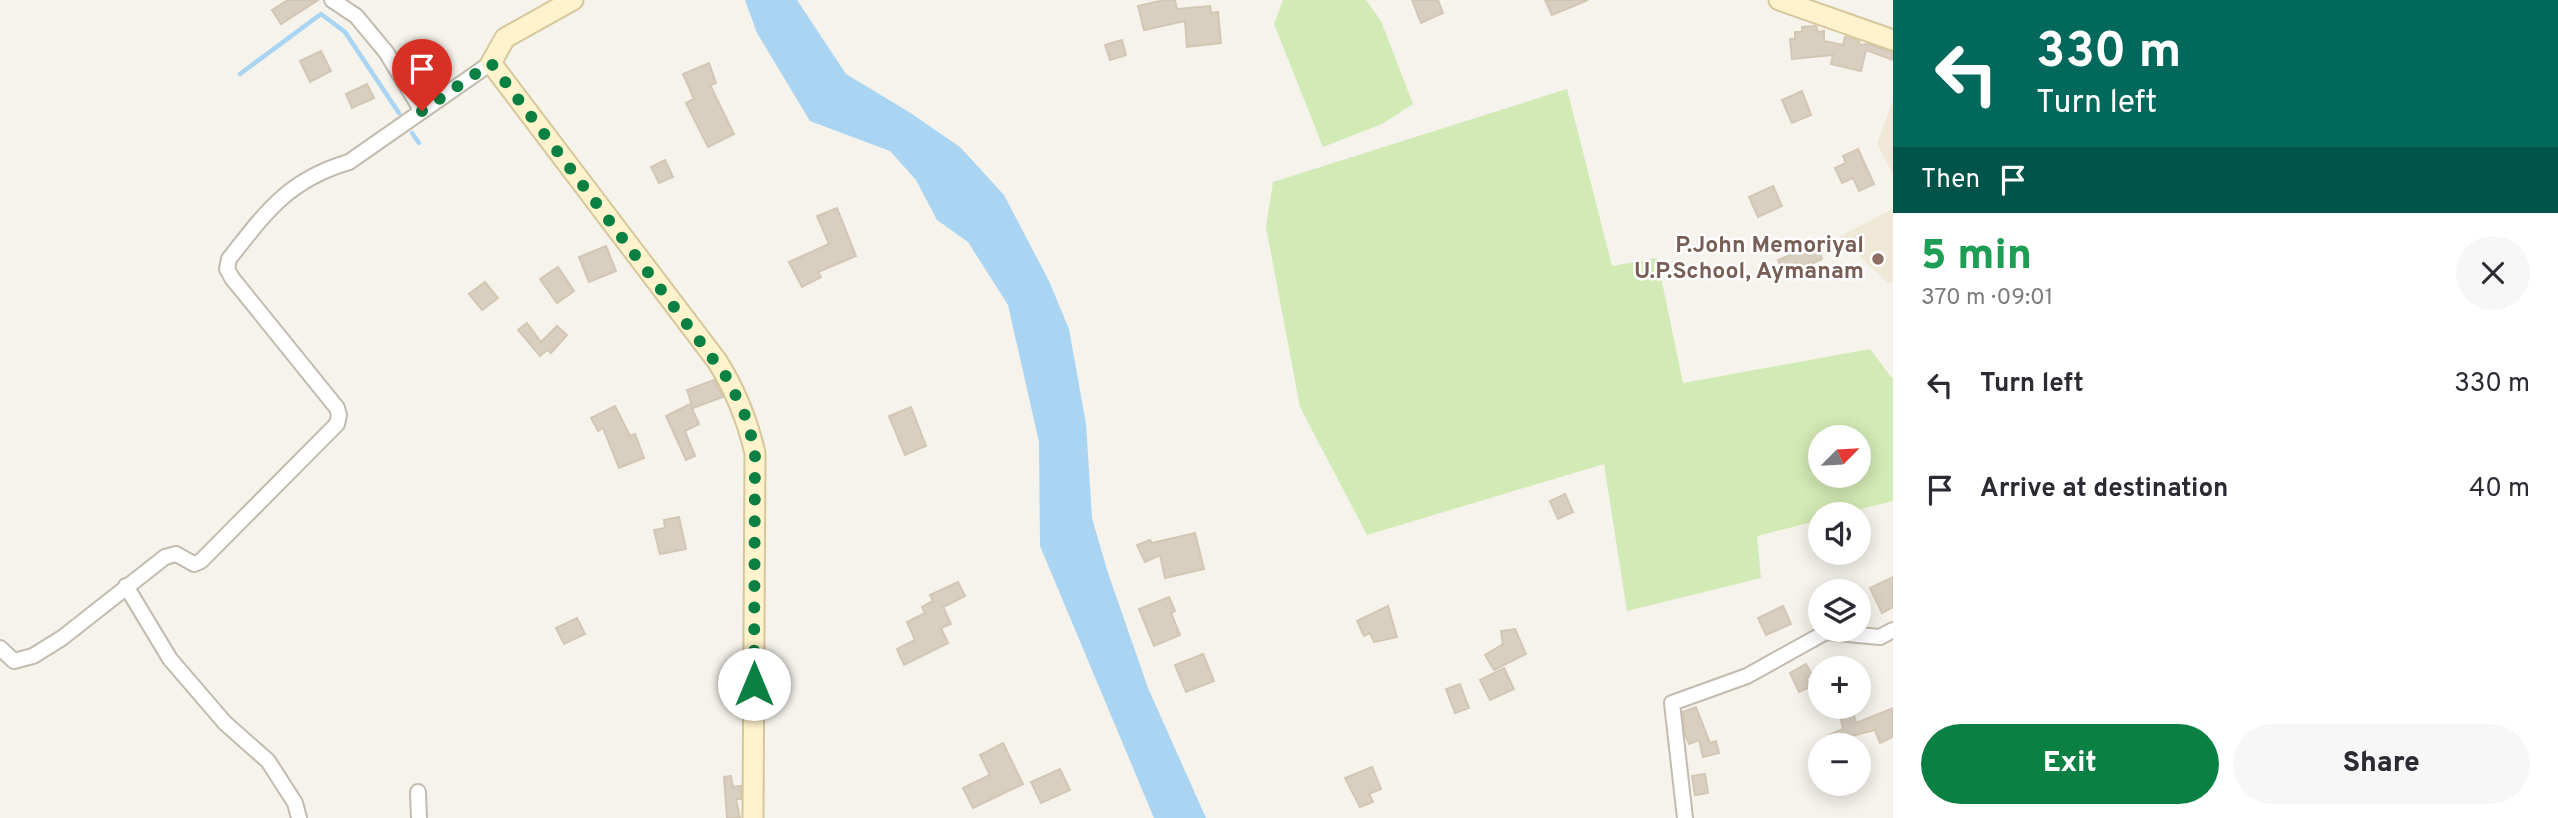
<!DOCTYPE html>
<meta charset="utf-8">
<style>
:root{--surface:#fff;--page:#f7f7f7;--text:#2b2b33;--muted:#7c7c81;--accent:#0b8043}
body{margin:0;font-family:Overpass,sans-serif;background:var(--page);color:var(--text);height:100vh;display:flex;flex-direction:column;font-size:26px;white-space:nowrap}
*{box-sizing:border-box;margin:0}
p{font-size:23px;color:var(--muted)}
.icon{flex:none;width:38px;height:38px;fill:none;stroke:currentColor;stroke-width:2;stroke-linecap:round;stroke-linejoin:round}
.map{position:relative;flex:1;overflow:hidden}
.drawer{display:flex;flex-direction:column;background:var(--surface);width:665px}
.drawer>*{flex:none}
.guide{background:#00695c;color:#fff;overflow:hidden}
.needle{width:46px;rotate:66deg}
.tools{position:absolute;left:1808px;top:425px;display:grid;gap:14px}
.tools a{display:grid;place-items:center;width:63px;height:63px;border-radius:50%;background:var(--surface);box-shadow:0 4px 18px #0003;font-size:35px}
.pin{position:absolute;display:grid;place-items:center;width:60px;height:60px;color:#fff;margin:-72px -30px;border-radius:50% 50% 50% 0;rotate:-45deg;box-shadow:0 0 7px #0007}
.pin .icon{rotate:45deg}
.me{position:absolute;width:77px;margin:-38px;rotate:0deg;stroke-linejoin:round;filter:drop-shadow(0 0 5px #0008)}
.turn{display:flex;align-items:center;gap:24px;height:147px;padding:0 28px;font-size:32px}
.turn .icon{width:91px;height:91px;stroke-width:2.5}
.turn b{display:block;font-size:49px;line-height:60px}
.then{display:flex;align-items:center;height:66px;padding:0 28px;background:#0003;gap:14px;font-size:26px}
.round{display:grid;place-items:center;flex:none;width:74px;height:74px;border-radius:37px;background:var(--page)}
.headline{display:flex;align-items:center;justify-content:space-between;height:119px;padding:0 28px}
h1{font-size:42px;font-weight:800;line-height:52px;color:#1e9e55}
.cta{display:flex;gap:14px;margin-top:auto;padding:14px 28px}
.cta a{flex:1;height:80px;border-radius:42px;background:var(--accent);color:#fff;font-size:28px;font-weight:800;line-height:80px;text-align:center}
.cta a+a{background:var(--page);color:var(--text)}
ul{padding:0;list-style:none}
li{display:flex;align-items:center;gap:21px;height:105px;padding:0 28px}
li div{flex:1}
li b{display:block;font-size:26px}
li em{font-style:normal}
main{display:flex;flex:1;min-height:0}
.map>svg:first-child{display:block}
</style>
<main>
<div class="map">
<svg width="1893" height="818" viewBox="0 0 1893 818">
<rect width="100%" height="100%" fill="#f6f3ec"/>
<g fill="#efe8d6">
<polygon points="1893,100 1893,174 1877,144"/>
<polygon points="1893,209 1893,281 1889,284 1839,237"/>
</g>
<g fill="#d2eab5" fill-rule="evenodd">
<polygon points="1283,0 1366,0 1381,21 1413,104 1382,124 1323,147 1274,24"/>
<path d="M1567 89 1612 266 1657 258 1683 383 1870 349 1891 377H1893V501L1841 514H1820V520L1757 536 1761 578 1627 611 1604 464 1367 535 1300 407 1266 227 1273 182ZM1820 438H1858V476H1820Z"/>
</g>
<polygon fill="#a9d4f2" points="745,0 797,0 846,74 909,112 960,147 1004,195 1049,281 1069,329 1086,424 1092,518 1107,570 1148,688 1206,818 1154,818 1040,546 1039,442 1008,305 968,242 937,220 916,180 890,151 810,121 757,33"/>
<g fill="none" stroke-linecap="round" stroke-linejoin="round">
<g stroke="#a9d4f2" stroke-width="4.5">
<polyline points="240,74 321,14 345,32 399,113"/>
<polyline points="412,133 419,143"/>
</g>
</g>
<g fill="#d8cfc1" stroke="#d3c7b4" stroke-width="2">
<polygon points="288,0 318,0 281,24 272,10"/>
<polygon points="1164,0 1175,0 1177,9 1210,6 1211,13 1218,12 1221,43 1187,47 1185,21 1144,30 1138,6"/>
<polygon points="1412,0 1438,0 1443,13 1421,23"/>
<polygon points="1545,0 1588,0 1552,15"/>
<polygon points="1816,26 1818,32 1824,31 1824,41 1843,45 1845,37 1854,39 1859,41 1860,45 1868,44 1893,52 1893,60 1866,50 1861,71 1831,64 1833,55 1792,59 1790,39 1795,39 1795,32 1802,32 1802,27"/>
<polygon points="1122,40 1126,55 1110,60 1105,45"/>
<polygon points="321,51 331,71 310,82 300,61"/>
<polygon points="709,63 716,83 710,85 734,134 708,147 686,103 694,99 683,74"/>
<polygon points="367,84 374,98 352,108 346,94"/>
<polygon points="1802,91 1811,115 1792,123 1782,100"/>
<polygon points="1858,149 1874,184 1859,191 1853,178 1842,183 1835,168 1846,163 1843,156"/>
<polygon points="665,160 673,177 659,183 651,167"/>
<polygon points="1773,186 1782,206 1758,217 1749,197"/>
<polygon points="837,208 856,256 818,272 821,277 802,287 789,262 829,244 817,216"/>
<polygon points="1816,244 1822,259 1785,276 1778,260"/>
<polygon points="606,246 616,271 589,282 579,257"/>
<polygon points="558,267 574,291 557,303 540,279"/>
<polygon points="485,282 498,298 482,310 469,294"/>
<polygon points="527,323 541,342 557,326 567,335 551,353 547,350 540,356 518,330"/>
<polygon points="714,380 723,397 693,408 687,390"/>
<polygon points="690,404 699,424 685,431 695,456 686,460 666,416"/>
<polygon points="615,406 630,436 635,434 644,458 619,468 603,428 598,431 591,418"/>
<polygon points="911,407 926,446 905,455 889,416"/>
<polygon points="1565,494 1573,512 1558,519 1550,501"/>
<polygon points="679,517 686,549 660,554 654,530 665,528 664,520"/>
<polygon points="1195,533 1204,569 1165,578 1160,555 1145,562 1137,545 1150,540 1152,543"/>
<polygon points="1893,577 1893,607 1882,613 1870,588"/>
<polygon points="958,582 965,596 943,607 951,624 941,628 948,643 904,665 897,649 915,640 907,622 925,613 922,607 933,601 930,595"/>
<polygon points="1169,597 1175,611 1171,613 1180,635 1154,646 1139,609"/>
<polygon points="1388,606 1397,637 1374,642 1370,633 1364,636 1357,621"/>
<polygon points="1783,606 1791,624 1766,635 1758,618"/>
<polygon points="577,618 585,634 564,644 556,628"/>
<polygon points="1515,629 1526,654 1494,670 1485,655 1503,644 1501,631"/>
<polygon points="1203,654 1214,681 1186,692 1175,665"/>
<polygon points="1806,664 1812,675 1806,678 1810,687 1799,692 1790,673"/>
<polygon points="1504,668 1514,689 1490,700 1480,680"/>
<polygon points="1460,684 1469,708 1455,713 1446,689"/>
<polygon points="1696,707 1710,743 1716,741 1719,753 1703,757 1699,740 1689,744 1685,734 1683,712"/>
<polygon points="1893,708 1893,737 1880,743 1875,730 1831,741 1829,735 1843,729 1841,719 1854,715 1856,723"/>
<polygon points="1003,743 1023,784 973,808 963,788 990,775 980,755"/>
<polygon points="1372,767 1381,789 1369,794 1373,802 1360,807 1345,778"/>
<polygon points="1060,769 1070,790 1041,803 1031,782"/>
<polygon points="1705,774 1708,793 1695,795 1692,776"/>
<polygon points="731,776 733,787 741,786 741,799 736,799 740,818 727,818 724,777"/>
</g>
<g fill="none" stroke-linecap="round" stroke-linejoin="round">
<g stroke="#c2bbae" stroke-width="18">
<g id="minor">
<polyline points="332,0 356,16 386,52 422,111"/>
<polyline points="126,586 170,659 225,723 268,761 295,803 299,818"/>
<path d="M0 648 14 661 33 656 62 638 165 557 176 554 194 564 201 561 337 424 339 415 337 408 232 278 227 269 229 259C266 212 288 180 349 162L491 63"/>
<polyline points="418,792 419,818"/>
<polyline points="1685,818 1672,703 1747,676 1826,632 1880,637 1893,630"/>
</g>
</g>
<g stroke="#d6c79b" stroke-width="23">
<g id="secondary">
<path d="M573 0 505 38 491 63 717 361C736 391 747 419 755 453L753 818"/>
<polyline points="1779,0 1893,40"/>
</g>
</g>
<use href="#minor" stroke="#fff" stroke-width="14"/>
<use href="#secondary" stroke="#fff3cd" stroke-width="19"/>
</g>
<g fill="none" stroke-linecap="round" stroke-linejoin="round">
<polyline stroke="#0b8043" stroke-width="12" stroke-dasharray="0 21.6" points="422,111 491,63 728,379 748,422 755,453 754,684"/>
</g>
<circle fill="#8d6e63" stroke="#fff" stroke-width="2.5" cx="1878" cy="259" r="7"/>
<g text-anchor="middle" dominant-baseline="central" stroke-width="5" stroke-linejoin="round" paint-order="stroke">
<g font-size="23" font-weight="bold" fill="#785e54" stroke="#fff" text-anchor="end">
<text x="1864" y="246">P.John Memoriyal<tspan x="1864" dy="26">U.P.School, Aymanam</tspan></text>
</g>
</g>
</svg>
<div class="tools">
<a><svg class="needle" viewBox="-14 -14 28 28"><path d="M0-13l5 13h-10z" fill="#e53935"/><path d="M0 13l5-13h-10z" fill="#7c7c81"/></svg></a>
<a><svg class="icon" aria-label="sound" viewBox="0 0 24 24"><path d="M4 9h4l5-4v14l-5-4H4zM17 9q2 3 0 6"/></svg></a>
<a><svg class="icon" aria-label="layers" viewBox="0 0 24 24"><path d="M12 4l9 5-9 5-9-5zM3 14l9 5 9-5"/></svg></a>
<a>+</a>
<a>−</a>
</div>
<div class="pin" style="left:422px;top:111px;background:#d93025"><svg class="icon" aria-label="arrive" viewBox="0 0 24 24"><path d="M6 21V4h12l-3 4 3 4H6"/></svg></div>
<svg class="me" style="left:754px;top:684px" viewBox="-20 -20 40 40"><circle r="19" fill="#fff"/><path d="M0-13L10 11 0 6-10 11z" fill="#0b8043"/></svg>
</div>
<section class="drawer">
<div class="guide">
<div class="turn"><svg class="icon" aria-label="left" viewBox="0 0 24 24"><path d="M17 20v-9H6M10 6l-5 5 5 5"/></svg><div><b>330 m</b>Turn left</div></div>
<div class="then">Then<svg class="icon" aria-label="arrive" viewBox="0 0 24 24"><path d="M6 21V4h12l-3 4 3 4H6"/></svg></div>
</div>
<div class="headline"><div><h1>5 min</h1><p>370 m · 09:01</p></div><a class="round"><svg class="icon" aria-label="close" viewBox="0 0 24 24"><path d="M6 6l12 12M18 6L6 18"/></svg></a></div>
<ul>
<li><svg class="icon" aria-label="left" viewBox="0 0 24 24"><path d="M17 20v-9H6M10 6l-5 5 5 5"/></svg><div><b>Turn left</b></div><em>330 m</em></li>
<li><svg class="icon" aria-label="arrive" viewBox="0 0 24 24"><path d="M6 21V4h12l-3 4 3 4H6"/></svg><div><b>Arrive at destination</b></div><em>40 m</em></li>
</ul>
<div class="cta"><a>Exit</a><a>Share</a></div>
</section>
</main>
